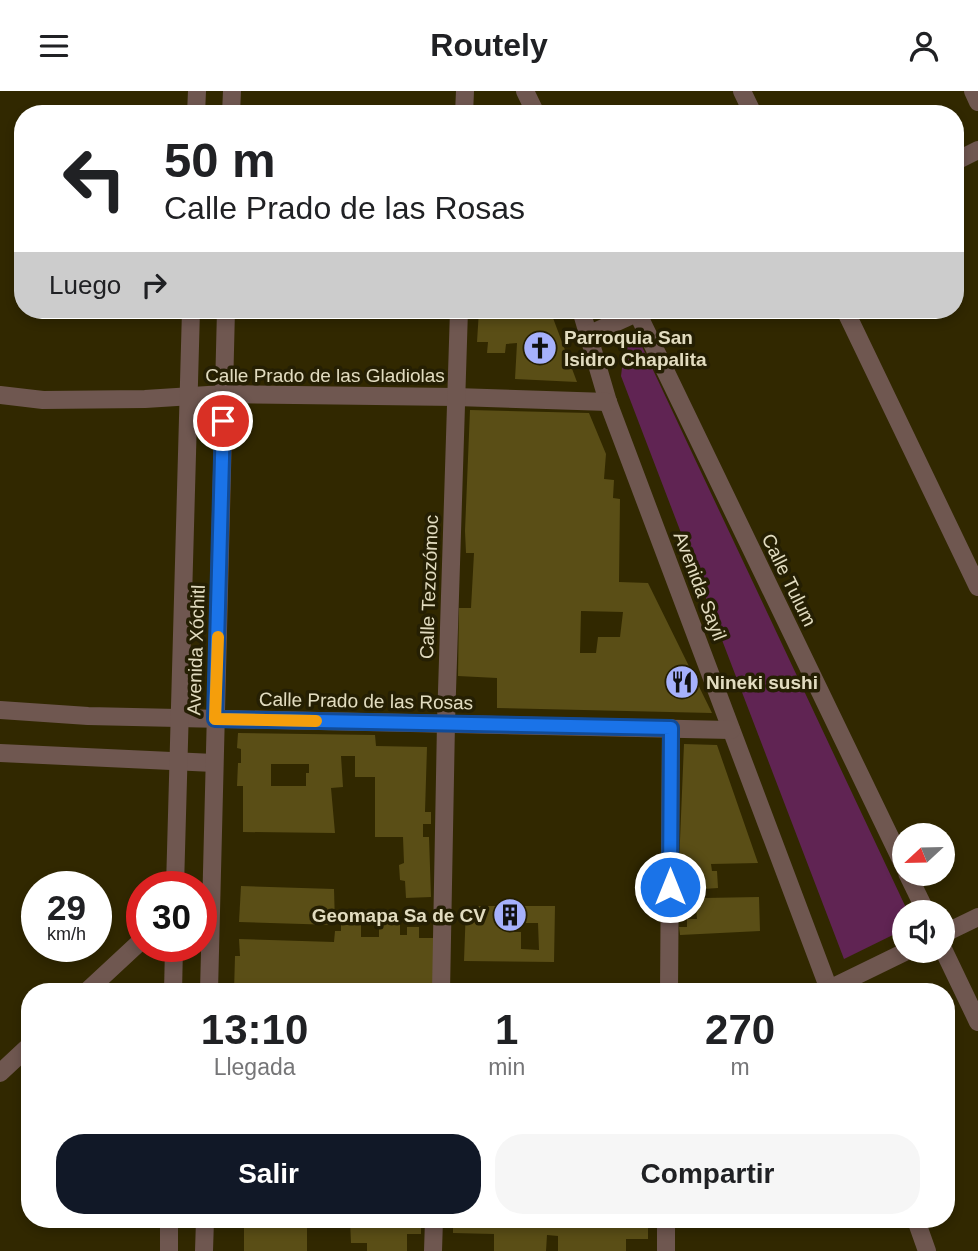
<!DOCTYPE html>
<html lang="es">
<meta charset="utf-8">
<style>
:root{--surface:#fff;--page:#f6f6f6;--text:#202124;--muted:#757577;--accent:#111827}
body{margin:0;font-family:Helvetica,sans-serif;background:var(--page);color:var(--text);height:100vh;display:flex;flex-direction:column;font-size:26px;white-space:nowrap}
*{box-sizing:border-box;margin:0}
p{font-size:23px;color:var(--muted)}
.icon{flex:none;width:38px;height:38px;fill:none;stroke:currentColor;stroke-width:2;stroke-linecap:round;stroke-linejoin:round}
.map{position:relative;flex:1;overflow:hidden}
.details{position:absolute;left:21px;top:892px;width:934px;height:245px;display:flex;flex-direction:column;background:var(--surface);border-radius:28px;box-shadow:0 4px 10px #0003}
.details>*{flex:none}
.guide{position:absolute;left:14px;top:14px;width:950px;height:214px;border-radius:28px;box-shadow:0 4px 10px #0003;background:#fff;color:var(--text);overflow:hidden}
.needle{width:46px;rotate:248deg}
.fabs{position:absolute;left:892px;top:732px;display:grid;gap:14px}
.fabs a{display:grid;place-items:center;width:63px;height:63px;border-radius:50%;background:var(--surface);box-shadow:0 4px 10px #0003;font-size:35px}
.speed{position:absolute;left:21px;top:780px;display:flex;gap:14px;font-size:35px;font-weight:700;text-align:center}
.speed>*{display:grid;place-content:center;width:91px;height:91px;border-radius:50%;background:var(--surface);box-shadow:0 4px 10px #0003;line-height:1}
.speed small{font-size:18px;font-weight:400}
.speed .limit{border:10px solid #d22;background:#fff;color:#111}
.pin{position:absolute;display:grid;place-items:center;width:60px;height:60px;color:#fff;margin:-30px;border:4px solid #fff;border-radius:50%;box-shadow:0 2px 7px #0007}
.me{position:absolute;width:77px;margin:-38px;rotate:0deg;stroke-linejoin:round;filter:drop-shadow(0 0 5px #0008)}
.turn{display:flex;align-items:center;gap:24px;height:147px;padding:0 35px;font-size:32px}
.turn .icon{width:91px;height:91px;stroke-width:2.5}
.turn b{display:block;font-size:49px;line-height:60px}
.then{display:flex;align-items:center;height:66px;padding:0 35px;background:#0003;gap:14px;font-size:26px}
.eta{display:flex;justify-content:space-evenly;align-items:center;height:119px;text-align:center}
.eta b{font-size:42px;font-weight:700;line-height:49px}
.primary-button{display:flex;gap:14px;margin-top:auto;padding:14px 35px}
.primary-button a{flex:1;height:80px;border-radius:28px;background:var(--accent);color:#fff;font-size:28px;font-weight:700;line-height:80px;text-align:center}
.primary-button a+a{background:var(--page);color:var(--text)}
header{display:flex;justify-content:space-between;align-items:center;height:91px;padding:0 35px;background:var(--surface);font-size:32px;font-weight:700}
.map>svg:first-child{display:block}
</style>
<header><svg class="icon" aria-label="menu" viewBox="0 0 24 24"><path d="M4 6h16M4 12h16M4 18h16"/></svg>Routely<svg class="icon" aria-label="person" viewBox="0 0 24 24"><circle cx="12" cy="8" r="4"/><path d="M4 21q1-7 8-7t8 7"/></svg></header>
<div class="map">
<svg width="978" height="1160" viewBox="0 0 978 1160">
<rect width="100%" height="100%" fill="#312800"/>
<polygon fill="#602453" points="638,247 908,821 905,821 905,838 844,868 621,285 625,253"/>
<g fill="#5a4e16" fill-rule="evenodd">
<polygon points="479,219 550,219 577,291 515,288 517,252 506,253 505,262 487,262 488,251 477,251"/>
<path d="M470 319 589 322 606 363 604 388 614 389 613 407 620 408 619 491 648 492 712 622 497 617V587L458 585 459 517H471L474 462H466L465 440ZM581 520 623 521 620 546H598L596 562H580Z"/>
<path d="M238 642 375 644 376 655 427 656 425 721H431V733H423V746H429L431 806 406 807 405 790 400 789 399 774 404 772 403 746H375V686H355V665H341L343 696 331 697 335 742 243 741V695H237L238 672H241V658L237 657ZM271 673H309V682H306V695H271Z"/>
<polygon points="684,653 717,654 758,772 711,773 712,780 717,780 718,797 703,798 704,807 759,806 760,840 680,844 679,836 687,836 687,828 697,828 696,815 682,816 682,808 678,808 678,783 692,782 691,773 679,773"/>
<polygon points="241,795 334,798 335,834 239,831"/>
<path d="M466 815H555L554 871 464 870ZM512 832H538L539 859 521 858V841H511Z"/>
<polygon points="379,833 400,833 400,844 407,844 407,836 419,836 419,847 433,847 433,901 234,901 235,865 240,865 239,848 334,851 335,840 341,840 341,834 361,834 361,846 379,846"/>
<rect x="244" y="1129" width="63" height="31"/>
<polygon points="350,1129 421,1129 421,1143 407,1143 407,1160 367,1160 367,1152 351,1152"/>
<polygon points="453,1129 648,1129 648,1148 626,1148 626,1160 558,1160 558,1145 547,1144 546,1160 494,1160 494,1143 453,1142"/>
</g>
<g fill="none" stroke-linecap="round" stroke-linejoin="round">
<g stroke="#6f5750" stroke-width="18">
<polyline points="525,0 536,23"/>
<polyline points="742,0 753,23"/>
<polyline points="973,0 978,11"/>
<polyline points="196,23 197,0"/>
<polyline points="231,23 232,0"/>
<polyline points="464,23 465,0"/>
<polyline points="956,70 978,59"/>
<polyline points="581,219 608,311 830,901"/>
<polyline points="636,219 905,777"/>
<polyline points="845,219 978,496"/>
<polyline points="588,244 643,219"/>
<polyline points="0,304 43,309 145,308 224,303 456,306 608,311"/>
<polyline points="0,619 88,625 731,639"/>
<polyline points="0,662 214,672"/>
<polyline points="907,782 926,821"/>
<polyline points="175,796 191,219"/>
<polyline points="943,843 978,826"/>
<polyline points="943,858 978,931"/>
<polyline points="829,898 909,859"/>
<polyline points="86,901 142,849"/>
<polyline points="173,901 174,856"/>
<polyline points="209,901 226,219"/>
<polyline points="441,901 446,632 459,219"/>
<polyline points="669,901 671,637"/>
<polyline points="0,982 30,954"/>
<polyline points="916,1129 927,1160"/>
<polyline points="169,1160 169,1129"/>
<polyline points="204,1160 205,1129"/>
<polyline points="433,1160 434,1129"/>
<polyline points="666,1160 666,1129"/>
</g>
</g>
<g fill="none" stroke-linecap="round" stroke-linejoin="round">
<g stroke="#114b97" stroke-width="18">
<polyline id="route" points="223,330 215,628 671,637 670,796"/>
</g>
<use href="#route" stroke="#1a73e8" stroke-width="12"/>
<polyline stroke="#f59e0b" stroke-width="12" points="218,546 215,628 316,630"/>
</g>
<defs>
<g id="church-disc" transform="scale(1.75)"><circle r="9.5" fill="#a6b1fc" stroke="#251f03"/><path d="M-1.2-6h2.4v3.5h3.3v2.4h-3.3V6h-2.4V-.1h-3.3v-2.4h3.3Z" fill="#111"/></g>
<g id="restaurant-disc" transform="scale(1.75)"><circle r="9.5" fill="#a6b1fc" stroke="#251f03"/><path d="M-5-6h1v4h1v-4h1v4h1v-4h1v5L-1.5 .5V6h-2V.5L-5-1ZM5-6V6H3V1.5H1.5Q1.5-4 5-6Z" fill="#111"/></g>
<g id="building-disc" transform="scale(1.75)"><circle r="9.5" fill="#a6b1fc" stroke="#251f03"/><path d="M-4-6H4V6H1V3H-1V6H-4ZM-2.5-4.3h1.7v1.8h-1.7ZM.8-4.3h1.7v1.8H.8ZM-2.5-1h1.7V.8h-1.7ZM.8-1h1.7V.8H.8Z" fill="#111"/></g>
</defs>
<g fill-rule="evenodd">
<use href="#church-disc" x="540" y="257"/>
<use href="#restaurant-disc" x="682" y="591"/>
<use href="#building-disc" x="510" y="824"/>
</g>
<g text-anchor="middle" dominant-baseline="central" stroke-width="7" stroke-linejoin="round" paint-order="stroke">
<g font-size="19" font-weight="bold" fill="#e2dcc0" stroke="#251f03" text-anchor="start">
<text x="564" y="246">Parroquia San<tspan x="564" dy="22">Isidro Chapalita</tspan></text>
<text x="706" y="591">Nineki sushi</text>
<text x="486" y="824" text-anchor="end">Geomapa Sa de CV</text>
</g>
<g font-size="19" fill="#e2dcc0" stroke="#251f03">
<text x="325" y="284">Calle Prado de las Gladiolas</text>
<text transform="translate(789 489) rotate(64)">Calle Tulum</text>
<text transform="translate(700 495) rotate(69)">Avenida Sayil</text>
<text transform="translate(429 496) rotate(-88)">Calle Tezozómoc</text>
<text transform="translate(196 559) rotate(-88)">Avenida Xóchitl</text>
<text transform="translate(366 610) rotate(1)">Calle Prado de las Rosas</text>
</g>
</g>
</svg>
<div class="fabs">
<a><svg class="needle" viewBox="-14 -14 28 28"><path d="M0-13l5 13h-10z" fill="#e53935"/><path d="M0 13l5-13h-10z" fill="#757577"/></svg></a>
<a><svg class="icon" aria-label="sound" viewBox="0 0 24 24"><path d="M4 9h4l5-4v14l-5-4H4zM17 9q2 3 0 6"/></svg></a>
</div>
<div class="speed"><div>29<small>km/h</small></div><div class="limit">30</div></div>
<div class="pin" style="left:223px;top:330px;background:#d93025"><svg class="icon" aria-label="arrive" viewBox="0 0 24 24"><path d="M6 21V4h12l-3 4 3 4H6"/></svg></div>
<svg class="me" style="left:670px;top:796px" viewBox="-20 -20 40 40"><circle r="17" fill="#1a73e8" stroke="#fff" stroke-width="3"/><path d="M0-11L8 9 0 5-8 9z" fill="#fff"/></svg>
<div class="guide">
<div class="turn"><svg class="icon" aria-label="left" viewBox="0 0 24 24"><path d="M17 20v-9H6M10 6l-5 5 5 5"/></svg><div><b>50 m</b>Calle Prado de las Rosas</div></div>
<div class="then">Luego<svg class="icon" aria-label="right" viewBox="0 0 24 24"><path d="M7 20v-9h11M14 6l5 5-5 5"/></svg></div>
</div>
<section class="details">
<div class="eta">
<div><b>13:10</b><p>Llegada</p></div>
<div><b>1</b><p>min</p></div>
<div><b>270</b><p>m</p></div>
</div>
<div class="primary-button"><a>Salir</a><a>Compartir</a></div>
</section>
</div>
